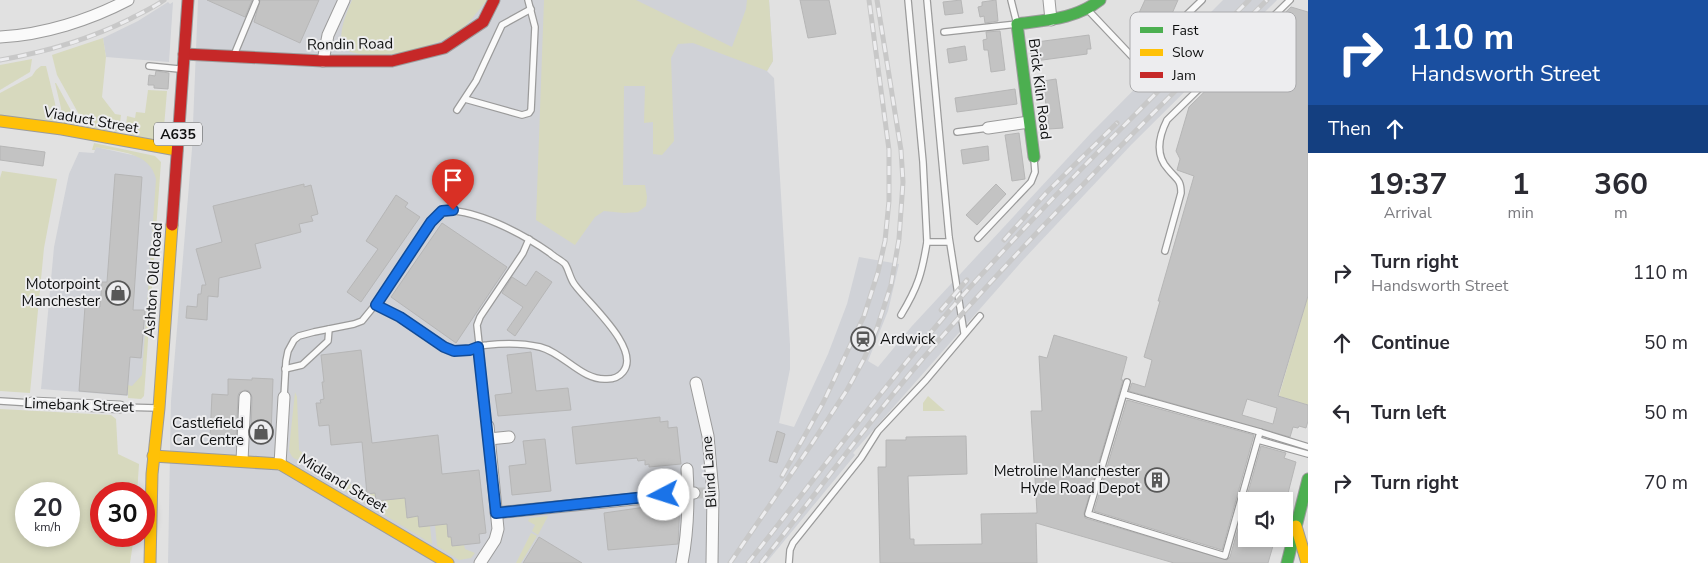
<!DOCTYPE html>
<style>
:root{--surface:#fff;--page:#f2f2f3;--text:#2b2b33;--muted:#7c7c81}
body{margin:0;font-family:"Nunito Sans",sans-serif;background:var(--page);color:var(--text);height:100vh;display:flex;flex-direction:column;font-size:19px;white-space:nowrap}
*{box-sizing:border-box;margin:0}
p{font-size:16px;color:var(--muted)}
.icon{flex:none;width:28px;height:28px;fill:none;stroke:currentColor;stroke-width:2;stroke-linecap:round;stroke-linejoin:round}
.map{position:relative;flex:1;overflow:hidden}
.sheet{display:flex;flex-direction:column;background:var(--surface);width:400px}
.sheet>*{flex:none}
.hud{background:#1a4fa0;color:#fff;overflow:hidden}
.fabs{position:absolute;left:1238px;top:492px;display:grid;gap:10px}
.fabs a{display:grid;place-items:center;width:55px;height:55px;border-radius:0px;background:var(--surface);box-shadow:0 2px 8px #0003;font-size:25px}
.speed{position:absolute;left:15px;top:482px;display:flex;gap:10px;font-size:25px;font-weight:700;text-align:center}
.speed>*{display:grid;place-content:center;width:65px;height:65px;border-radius:50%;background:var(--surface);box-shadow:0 2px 8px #0003;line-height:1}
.speed small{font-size:12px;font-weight:400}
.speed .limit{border:8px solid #d22;background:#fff;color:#111}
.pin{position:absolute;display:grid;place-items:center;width:42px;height:42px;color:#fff;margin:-51px -21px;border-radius:50% 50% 50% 0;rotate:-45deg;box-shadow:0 0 5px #0007}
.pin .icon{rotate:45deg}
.me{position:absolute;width:55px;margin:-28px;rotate:265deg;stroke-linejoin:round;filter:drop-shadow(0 0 4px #0008)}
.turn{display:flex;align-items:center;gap:18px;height:105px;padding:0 20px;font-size:22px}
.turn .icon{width:65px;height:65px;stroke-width:2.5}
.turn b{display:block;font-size:35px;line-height:42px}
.then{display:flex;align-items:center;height:48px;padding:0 20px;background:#0003;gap:10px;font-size:19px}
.eta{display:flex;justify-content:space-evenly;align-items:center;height:85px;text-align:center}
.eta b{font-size:30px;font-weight:700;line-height:35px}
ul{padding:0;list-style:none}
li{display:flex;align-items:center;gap:15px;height:70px;padding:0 20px}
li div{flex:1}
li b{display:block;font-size:19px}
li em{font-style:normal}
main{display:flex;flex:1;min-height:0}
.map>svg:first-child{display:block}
</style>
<main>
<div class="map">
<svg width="1308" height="563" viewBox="0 0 1308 563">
<rect width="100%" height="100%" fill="#e1e1e1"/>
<g fill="#d0d2d7">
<polygon points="198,0 769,0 773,61 767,71 774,78 790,345 790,369 779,423 794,427 828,354 847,304 859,257 899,264 888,311 868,361 878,367 912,326 1091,133 1223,0 1277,0 1132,144 1023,260 853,453 855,455 766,563 168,563 171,401 192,149"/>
<polygon points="168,2 170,4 173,2 169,62 106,57 103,38 138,21"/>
<polygon points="96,147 137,156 151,162 156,170 158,182 142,397 41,389 54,247 65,193 69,174 79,152 94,153"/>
</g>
<g fill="#d7d9be" fill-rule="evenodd">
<path d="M352 0H487C478 11 469 24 458 32 431 49 371 65 342 48 339 29 345 17 352 0Z"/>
<polygon points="544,0 636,0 732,47 746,9 747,0 769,0 773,61 767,71 693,43 678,44 671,58 674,141 662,155 653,154 653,122 644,123 645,86 624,86 623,185 645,185 647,197 646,206 638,212 624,213 604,211 595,217 575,245 536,220"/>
<polygon points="103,38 106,57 102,97 115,114 121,115 119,131 115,132 86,127 57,75 52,55"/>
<polygon points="32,59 30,72 0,90 0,65"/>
<polygon points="41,66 46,66 55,103 57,123 0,115 0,93 32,76 36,70"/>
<polygon points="55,83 56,83 79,125 62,124 61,108"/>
<polygon points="148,90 167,91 163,139 160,141 128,134 126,127 127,116 135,118 136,112 145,113"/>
<path d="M94 143 155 156 161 162 144 396 141 399 128 398V385L132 386 142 375 156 179C150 152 119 152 96 147L95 150H92Z"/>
<polygon points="2,171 57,179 44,248 30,393 0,391 0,178"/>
<polygon points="1308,296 1308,405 1279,396"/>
<path d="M295 392 297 397 299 450 304 454 299 460C293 459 290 455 289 449Z"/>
<polygon points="928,396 945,411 923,411 923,403"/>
<path d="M0 409 111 415 116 419 118 454 139 464 137 494H101V536H134L130 563H0ZM26 494H69V536H26Z"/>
<path d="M316 462C329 472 343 486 361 485L365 494 375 493 377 501 405 498 407 517 418 516 430 526 432 544 311 470Z"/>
<polygon points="548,516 538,535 532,531 535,525 528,521 530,518"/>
<polygon points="447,524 448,537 451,537 452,546 464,545 465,549 475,553 471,558 459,560 437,546 435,525"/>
<polygon points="531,533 537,536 521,563 516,563"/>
</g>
<g fill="#c3c3c3" stroke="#b6b6b6" fill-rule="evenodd">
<polygon points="207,0 252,0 245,17"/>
<polygon points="260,0 319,0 300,43 254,22"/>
<polygon points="800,0 829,0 836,34 808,38"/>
<polygon points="961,0 963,13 945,15 943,2"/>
<polygon points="996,0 998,21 985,23 984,16 980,17 978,7 982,6 982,2"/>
<polygon points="1145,0 1178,0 1167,25 1139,13"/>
<path d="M1291 7 1308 12V296L1278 396 1308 405V421L1306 428 1299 426 1298 428 1293 427 1290 437 1129 391 1132 383 1145 387 1152 360 1144 357 1160 301H1158L1194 176 1177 170 1180 159 1176 151 1189 107ZM1247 399 1277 408 1273 424 1242 415Z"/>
<polygon points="1000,31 1005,70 991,72 988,50 984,50 983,40 987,39 986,32"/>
<polygon points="1089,35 1091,49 1087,49 1087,54 1035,61 1034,56 1031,57 1029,43"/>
<polygon points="965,46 967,60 949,63 947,49"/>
<polygon points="156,71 169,73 168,89 154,88 154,85 148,85 149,75 155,76"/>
<polygon points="1056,79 1063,128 1049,129 1043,81"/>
<polygon points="1015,89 1017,104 957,112 955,98"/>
<polygon points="1019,133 1025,179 1012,181 1005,135"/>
<polygon points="0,146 45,152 43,166 0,160"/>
<polygon points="988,146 989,160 963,164 961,150"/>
<polygon points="115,174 142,177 133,310 145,310 141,358 130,357 127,395 79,391 85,306 100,307 102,282 107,282"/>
<polygon points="304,184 304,187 311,185 318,214 311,216 313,221 299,224 301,232 255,244 261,268 219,278 218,297 208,296 207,320 186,318 187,306 197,307 198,294 201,294 202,285 206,285 196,249 222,242 213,206"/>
<polygon points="996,184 1006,194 977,225 966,215"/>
<polygon points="396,195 408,203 405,207 420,217 361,302 347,292 378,249 366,241"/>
<polygon points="442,223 507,267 456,343 391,297"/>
<polygon points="536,271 552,282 515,336 507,330 523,307 502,293 512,277 526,286"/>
<polygon points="1054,335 1127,357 1121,380 1123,380 1084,513 1085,518 1227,560 1230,557 1261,446 1286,453 1284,458 1296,462 1286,501 1246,501 1246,539 1275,539 1268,563 1174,563 1036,523 1037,563 880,563 878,467 886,467 886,440 906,440 906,437 966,436 967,474 908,476 910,539 914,539 914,545 982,544 981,514 1037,513 1031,411 1042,411 1039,356 1047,358"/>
<polygon points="361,350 372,443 438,435 442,474 479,470 486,533 479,534 480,543 452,546 451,537 448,537 447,524 419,527 418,516 407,518 405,498 376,501 375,493 367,494 362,442 331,445 329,425 319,426 316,403 321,403 320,400 324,399 322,382 324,382 321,355"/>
<polygon points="531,352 536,391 568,388 571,410 498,416 495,395 512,393 507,355"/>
<polygon points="252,378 273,379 271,436 251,435 252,397 249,391 245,390 239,393 238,396 236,439 210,438 212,394 228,395 228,379 252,380"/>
<polygon points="1127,400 1254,435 1222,550 1094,511"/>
<polygon points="660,417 660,422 668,421 668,428 677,427 681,464 649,467 649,464 645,465 645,460 638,461 637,458 576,464 572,427"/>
<polygon points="777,431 785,434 777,463 769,461"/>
<polygon points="545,439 551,491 512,495 509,466 526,464 523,441"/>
<polygon points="680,502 678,544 608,550 604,513"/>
<polygon points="539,537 582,563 523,563"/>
</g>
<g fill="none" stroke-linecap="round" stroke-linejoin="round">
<polyline stroke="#c1c2c2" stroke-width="11" stroke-dasharray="11 5.5" stroke-linecap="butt" points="694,493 707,493"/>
<g stroke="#9b9b9b" stroke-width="8">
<g id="lane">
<polyline points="908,0 923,162 927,242 949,242"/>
<polyline points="927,0 949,237 964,333"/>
<polyline points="1088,10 1141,66 1164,45 1172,29 1202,0"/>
<polyline points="944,32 1017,24 1011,0"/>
<polyline points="234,55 256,2"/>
<polyline points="149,66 179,69"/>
<polyline points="465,99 522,115 529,113 531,110 535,27 528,0"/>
<polyline points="457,110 476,81 502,25 531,9"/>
<polyline points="957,132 988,128"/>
<polyline points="978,238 1031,182 1035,172 1034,159"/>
<path d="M1165 251 1181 193C1181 179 1176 179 1168 169 1155 155 1159 136 1167 120L1290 0"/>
<path d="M901 315C918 287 922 273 927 242"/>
<polyline points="285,369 302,365 328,341 329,329"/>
<polyline points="1124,394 1260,432 1225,556 1088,514 1127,382"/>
<path d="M284 397 286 361 288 351 294 340 299 336 314 332 354 324 362 321 375 305 431 222 442 211C475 208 523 234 550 253 554 257 561 260 565 264 569 270 570 279 575 285 587 302 642 349 623 372 619 377 614 379 607 379 582 381 564 353 540 347 523 343 504 343 487 345 476 346 465 353 454 351 438 348 414 325 399 317 391 313 383 309 375 305"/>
<polyline points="0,401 32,403"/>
<polyline points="120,407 157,408"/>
<polyline points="488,426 477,325 480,317 523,253 529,239"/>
<polyline points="1260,432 1308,447"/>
<polyline points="1258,440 1308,454"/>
<polyline points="789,563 790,550 793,543 861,458 878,431 926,380 980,316"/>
</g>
</g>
<g stroke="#9b9b9b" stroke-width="13">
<g id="street">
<polyline points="1049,0 1051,20"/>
<path d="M0 37C43 35 90 20 128 0"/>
<polyline points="323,61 328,35 344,0"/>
<polyline points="988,128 1029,122"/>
<polyline points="696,383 708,436 713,493 712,563"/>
<polyline points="32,403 120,407"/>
<polyline points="489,439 509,437"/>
<polyline points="242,461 245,397"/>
<polyline points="280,464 284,397"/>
<polyline points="496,513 694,493"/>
<polyline points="480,563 495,540 498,529 488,426"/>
<path d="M682 563C688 532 689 501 687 469"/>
</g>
</g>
<g stroke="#9b9b9b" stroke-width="13">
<g id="fast">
<path d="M1034 157 1017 24C1047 20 1076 19 1100 0"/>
<polyline points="1287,563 1308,479"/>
</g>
</g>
<g stroke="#9b9b9b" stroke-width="13">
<g id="slow">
<polyline points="0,121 62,129 177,150"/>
<polyline points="153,456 280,464 448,563"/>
<polyline points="1296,526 1307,563"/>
<polyline points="150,563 152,474 159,408 172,225"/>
</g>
</g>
<g stroke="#9b9b9b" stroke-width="13">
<g id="jam">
<polyline points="184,54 323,61 392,61 444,48 483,22 494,0"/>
<polyline points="172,225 188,0"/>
</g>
</g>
<use href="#lane" stroke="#fafafa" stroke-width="5.5"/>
<use href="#street" stroke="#fafafa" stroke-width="11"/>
<use href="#fast" stroke="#4caf50" stroke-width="11"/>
<use href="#slow" stroke="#ffc107" stroke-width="11"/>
<use href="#jam" stroke="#c62828" stroke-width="11"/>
<g stroke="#c8c8c8" stroke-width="5">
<g id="rail">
<path d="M0 60C46 52 88 40 130 19 141 13 153 8 164 0"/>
<polyline points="1004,240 1048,191 1117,123"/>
<polyline points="941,310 967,280"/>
<polyline points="782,476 823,403 864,316 878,272 885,241 889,201 889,150 869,0"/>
<polyline points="730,563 811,445 847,390 864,359 877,328 891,285 899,239 903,182 901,150 877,0"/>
<path d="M748 563C817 476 883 387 956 303 1049 198 1150 100 1249 0"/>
<path d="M761 563C820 489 876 411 939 340 1043 221 1155 111 1267 0"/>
</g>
</g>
<use href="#rail" stroke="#ededef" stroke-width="3" stroke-dasharray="9" stroke-linecap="butt"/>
</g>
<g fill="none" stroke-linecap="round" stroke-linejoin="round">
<g stroke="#114b97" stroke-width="12">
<polyline id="route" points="453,210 442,211 431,222 376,305 400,317 444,347 454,351 470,350 478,347 496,513 664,495"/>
</g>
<use href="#route" stroke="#1a73e8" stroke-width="9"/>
</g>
<defs>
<g id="shop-ring" transform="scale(1.25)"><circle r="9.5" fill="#ededef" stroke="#585858" stroke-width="1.5"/><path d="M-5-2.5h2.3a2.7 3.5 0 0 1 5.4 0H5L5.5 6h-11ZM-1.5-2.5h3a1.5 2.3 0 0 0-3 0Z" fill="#585858"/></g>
<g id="station-ring" transform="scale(1.25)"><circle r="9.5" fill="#ededef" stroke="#585858" stroke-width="1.5"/><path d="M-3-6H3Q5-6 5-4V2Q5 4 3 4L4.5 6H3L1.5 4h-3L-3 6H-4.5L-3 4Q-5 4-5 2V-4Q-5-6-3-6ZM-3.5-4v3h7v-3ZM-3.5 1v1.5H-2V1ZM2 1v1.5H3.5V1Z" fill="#585858"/></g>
<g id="building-ring" transform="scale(1.25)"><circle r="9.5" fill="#ededef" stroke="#585858" stroke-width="1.5"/><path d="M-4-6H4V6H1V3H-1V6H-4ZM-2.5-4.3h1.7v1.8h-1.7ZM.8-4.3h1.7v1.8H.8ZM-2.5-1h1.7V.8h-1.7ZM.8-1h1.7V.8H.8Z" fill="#585858"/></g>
</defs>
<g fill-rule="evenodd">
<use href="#shop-ring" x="118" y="293"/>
<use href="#station-ring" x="863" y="339"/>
<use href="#shop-ring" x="261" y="432"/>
<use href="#building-ring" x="1157" y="480"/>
</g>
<g text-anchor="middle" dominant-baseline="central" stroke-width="4" stroke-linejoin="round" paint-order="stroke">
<rect fill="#ededef" stroke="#515252" stroke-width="1" x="154" y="122.5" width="48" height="23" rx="4"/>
<g font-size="14" font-weight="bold" fill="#0e0f0f">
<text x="178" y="134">A635</text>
</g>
<g font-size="15" fill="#0e0f0f" stroke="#ededef">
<text transform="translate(350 44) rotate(-1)">Rondin Road</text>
<text transform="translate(1040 89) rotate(83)">Brick Kiln Road</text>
<text transform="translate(91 120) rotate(10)">Viaduct Street</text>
<text transform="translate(153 280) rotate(-86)">Ashton Old Road</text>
<text transform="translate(79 405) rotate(2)">Limebank Street</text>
<text transform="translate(709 472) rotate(-94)">Blind Lane</text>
<text transform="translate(343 483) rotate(31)">Midland Street</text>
</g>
<g font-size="15" fill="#0e0f0f" stroke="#ededef" text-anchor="end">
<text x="100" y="284">Motorpoint<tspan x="100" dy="17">Manchester</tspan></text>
<text x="880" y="339" text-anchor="start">Ardwick</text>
<text x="244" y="423">Castlefield<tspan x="244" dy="17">Car Centre</tspan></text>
<text x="1140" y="471">Metroline Manchester<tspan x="1140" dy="17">Hyde Road Depot</tspan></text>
</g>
</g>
<rect x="1130" y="12" width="166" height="80" rx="8" fill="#ededef" stroke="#aaaaac" stroke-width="1"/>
<rect x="1140" y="27" width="23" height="6" fill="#4caf50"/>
<rect x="1140" y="49" width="23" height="7" fill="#ffc107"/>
<rect x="1140" y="72" width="23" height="6" fill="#c62828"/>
<g font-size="14" fill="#0e0f0f">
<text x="1172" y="35">Fast</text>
<text x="1172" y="57">Slow</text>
<text x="1172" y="80">Jam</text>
</g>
</svg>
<div class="fabs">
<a><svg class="icon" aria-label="sound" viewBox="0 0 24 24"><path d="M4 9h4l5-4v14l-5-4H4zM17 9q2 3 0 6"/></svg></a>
</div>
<div class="speed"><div>20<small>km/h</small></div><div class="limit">30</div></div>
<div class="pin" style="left:453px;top:210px;background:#d93025"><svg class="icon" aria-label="arrive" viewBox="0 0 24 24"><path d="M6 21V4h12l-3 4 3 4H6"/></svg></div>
<svg class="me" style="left:664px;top:495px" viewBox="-20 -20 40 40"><circle r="19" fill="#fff"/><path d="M0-13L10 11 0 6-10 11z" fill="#1a73e8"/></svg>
</div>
<section class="sheet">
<div class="hud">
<div class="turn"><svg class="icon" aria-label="right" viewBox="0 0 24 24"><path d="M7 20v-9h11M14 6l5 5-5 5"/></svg><div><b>110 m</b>Handsworth Street</div></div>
<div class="then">Then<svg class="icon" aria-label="ahead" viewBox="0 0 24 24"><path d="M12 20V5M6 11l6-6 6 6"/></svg></div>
</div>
<div class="eta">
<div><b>19:37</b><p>Arrival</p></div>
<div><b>1</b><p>min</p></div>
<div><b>360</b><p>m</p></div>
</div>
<ul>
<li><svg class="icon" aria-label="right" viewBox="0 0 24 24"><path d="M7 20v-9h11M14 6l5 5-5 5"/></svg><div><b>Turn right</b><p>Handsworth Street</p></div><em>110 m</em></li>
<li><svg class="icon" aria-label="ahead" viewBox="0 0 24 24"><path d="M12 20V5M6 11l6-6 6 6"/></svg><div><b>Continue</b></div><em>50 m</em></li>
<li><svg class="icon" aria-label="left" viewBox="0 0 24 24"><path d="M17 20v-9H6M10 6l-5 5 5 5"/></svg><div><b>Turn left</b></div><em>50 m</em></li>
<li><svg class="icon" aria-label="right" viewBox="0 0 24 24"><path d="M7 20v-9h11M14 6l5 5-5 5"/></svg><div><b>Turn right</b></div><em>70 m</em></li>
</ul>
</section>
</main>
